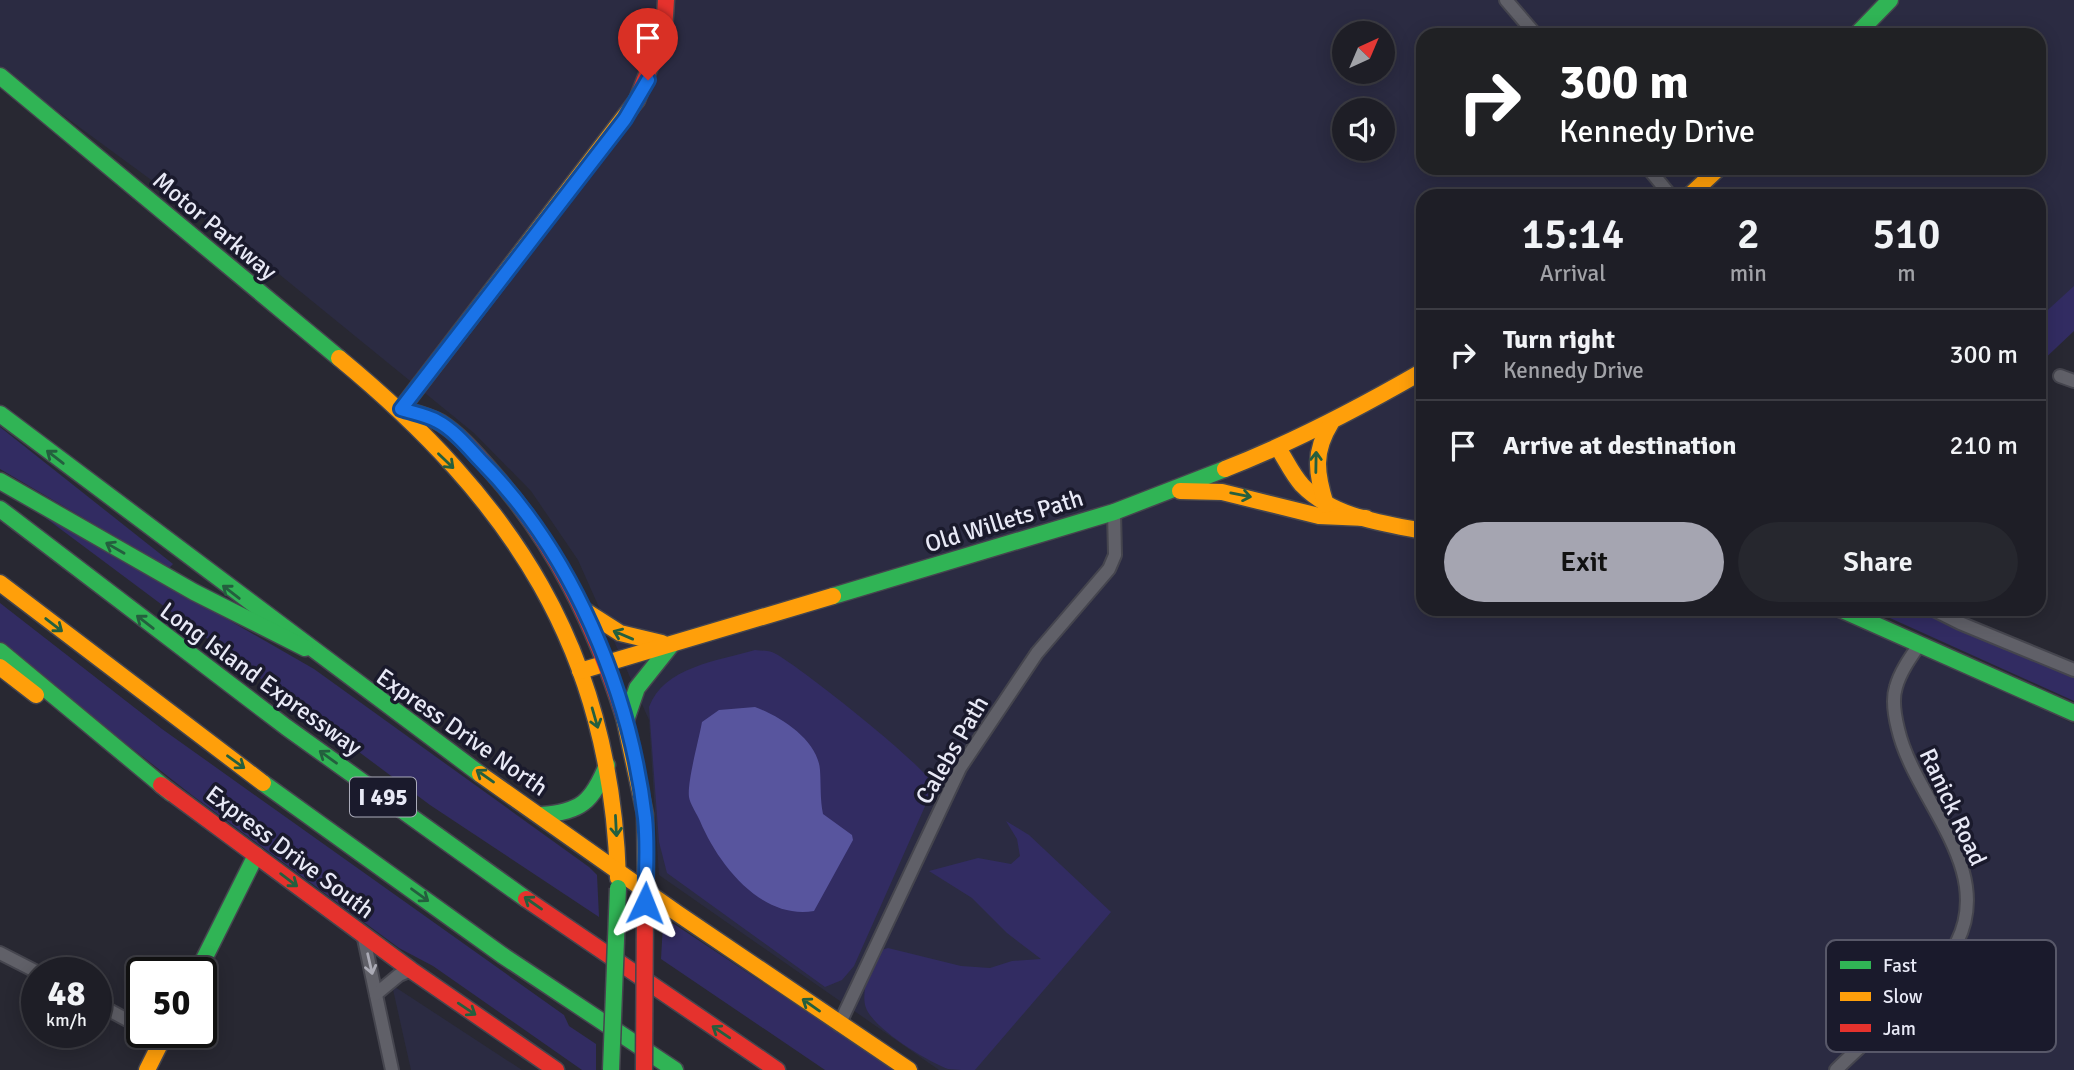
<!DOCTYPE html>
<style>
:root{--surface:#1e1e26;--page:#26272e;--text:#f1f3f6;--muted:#a1a2a7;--line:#3c3c43;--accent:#a5a5b1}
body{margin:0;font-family:Signika,sans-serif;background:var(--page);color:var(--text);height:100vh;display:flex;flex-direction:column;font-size:26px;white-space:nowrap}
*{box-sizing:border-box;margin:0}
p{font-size:23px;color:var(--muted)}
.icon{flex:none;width:38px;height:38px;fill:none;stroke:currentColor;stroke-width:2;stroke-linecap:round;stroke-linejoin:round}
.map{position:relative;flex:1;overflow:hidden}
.drawer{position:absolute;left:1416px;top:189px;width:630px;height:427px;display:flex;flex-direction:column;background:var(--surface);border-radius:21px;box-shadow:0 4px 18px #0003,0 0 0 2px var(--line)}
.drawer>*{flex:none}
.guide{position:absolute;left:1416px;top:28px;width:630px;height:147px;border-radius:21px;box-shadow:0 4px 18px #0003,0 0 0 2px var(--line);background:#202124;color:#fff;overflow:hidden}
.needle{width:46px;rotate:44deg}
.fabs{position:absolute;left:1332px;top:21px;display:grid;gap:14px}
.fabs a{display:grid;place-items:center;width:63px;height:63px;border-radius:50%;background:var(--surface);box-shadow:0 4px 18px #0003,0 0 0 2px var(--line);font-size:35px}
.speed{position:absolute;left:21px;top:957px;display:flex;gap:14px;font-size:35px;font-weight:700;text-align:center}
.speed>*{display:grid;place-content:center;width:91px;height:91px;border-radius:50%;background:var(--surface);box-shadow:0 4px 18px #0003,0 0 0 2px var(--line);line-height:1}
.speed small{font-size:18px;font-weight:400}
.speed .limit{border:4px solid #111;border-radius:10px;background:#fff;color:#111}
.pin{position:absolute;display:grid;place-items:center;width:60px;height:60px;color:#fff;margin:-72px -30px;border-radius:50% 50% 50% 0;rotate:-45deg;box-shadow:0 0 7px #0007}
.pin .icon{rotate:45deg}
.me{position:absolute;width:77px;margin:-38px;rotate:2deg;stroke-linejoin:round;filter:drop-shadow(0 0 5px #0008)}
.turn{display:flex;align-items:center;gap:24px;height:147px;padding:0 28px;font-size:32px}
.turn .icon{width:91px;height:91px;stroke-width:2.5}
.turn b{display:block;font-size:49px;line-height:60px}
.eta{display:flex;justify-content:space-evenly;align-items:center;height:119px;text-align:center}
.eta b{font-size:42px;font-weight:600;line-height:49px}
.action{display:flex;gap:14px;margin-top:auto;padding:14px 28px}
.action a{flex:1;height:80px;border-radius:42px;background:var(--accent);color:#111;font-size:28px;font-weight:600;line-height:80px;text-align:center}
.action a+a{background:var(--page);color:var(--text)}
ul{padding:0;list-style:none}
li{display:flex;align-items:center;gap:21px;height:91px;padding:0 28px;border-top:2px solid var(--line)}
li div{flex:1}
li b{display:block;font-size:26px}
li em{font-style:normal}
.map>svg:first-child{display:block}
</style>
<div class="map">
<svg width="2074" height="1070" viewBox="0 0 2074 1070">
<rect width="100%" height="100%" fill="#282832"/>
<g fill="#2b2b42" fill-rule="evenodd">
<path d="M0 0H2074V311L2039 343V196H1423V609H1832V612L2074 724V1070H939L659 875 649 720 578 560 531 491 474 433 274 270 0 69ZM1344 33H1382V72H1344ZM1423 35H2039V168H1423ZM1344 110H1382V149H1344Z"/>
<polygon points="392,985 522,1070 411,1070"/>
</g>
<g fill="#322c62">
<polygon points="2074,286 2074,331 2039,364 2039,318"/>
<polygon points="0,427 173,564 169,568 0,469"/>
<polygon points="27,504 314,669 589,867 597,875 599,917 430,805"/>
<polygon points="0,603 162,729 564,1015 569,1026 596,1044 596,1070 582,1070 433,966 399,948 193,796 0,645"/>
<polygon points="1870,609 1945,609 2074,663 2074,701"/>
<path d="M755 650C762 651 769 650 776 654 800 667 926 766 934 786L854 966 842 980 825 987 667 873 659 842 649 707C664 667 717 661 755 650Z"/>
<path d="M1006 821 1029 835 1111 912 975 1070C967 1070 956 1070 948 1069 927 1061 875 1030 866 1008 860 992 871 966 878 951L888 948 961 966 990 968 1012 961 1041 959 1007 933 972 898 929 871 978 858 1011 864 1020 856 1017 839Z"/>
<polygon points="663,924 674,924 895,1070 825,1070 661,959"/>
</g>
<path fill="#58559e" d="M755 707C780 716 818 740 820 770 821 785 820 799 823 814L852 835 853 840 814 911C761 920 718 864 700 821 697 814 690 804 689 797 687 782 699 739 702 722L719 710Z"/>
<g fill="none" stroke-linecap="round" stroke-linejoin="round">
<g stroke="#45454e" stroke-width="16">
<g id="street">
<polyline points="1506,0 1536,35"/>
<polyline points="1648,168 1671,196"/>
<polyline points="2060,376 2074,381"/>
<polyline points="1932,609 1960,623 2074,670"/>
<polyline points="363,934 392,1070"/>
<polyline points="0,953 39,973"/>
<polyline points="376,994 399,975 411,970"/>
<polyline points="96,1003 142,1028"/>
<polyline points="839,1025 960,768 1037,653 1109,569 1115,555 1114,512"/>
<path d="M1836 1070C1868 1038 1939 979 1957 942 1995 867 1914 799 1898 729 1895 717 1892 699 1896 687 1900 672 1910 658 1919 645"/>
</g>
</g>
<g stroke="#45454e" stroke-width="19">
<g id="fast">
<polyline points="1856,35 1890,0"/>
<polyline points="0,76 339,358"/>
<polyline points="0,414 480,774"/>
<polyline points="0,481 194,592 305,648"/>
<polyline points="0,509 286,727 526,899"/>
<polyline points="833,596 1114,512 1225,469"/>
<polyline points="1840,609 2074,713"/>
<polyline points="0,651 171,793"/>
<polyline points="626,720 637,688 672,644"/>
<polyline points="263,783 502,955 675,1070"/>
<path d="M541 815C581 812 592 802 607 765"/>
<polyline points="197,973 256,855"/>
</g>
</g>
<g stroke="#45454e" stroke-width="19">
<g id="slow">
<polyline points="1689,196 1719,168"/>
<path d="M339 358C512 501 611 648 618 878"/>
<polyline points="401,409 637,100"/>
<path d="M1278 448C1286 460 1292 474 1302 485 1333 517 1381 523 1423 531"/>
<path d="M1225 469C1294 442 1359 408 1423 371"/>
<polyline points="1180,491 1222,492 1319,516 1366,518"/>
<path d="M1326 505C1316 473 1313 452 1331 423"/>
<polyline points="0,583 263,783"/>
<polyline points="584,610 620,633 662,643"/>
<polyline points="0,667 36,695"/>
<polyline points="580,671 833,596"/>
<polyline points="624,717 645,814 646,899"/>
<polyline points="480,774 677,913 909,1070"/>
<polyline points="147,1070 166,1032"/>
</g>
</g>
<g stroke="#45454e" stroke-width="19">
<g id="jam">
<polyline points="637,100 664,31 666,0"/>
<path d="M401 409C415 413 429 416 441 423 460 435 476 454 491 471 555 543 595 626 624 717"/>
<polyline points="161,785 411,970 556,1070"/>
<polyline points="526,899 777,1070"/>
</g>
</g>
<use href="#street" stroke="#606068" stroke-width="12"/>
<use href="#fast" stroke="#30b455" stroke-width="16"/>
<use href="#slow" stroke="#ff9f0a" stroke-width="16"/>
<use href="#jam" stroke="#e5322d" stroke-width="16"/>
<g stroke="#45454e" stroke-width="19" stroke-linecap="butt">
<polyline id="fast-bridge" points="611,1070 618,888"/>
</g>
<g stroke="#45454e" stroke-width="19" stroke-linecap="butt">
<polyline id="jam-bridge" points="644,1070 645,903"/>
</g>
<use href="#fast-bridge" stroke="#30b455" stroke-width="16"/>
<use href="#jam-bridge" stroke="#e5322d" stroke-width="16"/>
</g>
<defs><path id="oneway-shaft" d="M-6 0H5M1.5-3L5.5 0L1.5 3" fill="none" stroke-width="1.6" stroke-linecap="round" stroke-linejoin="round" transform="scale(1.75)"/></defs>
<g stroke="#245f3e">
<use href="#oneway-shaft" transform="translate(55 457) rotate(-142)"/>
<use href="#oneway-shaft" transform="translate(446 461) rotate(44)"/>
<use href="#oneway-shaft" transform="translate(1316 462) rotate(-89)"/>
<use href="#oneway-shaft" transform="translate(1241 495) rotate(11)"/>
<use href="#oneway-shaft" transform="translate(115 548) rotate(-150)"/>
<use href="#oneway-shaft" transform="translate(231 592) rotate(-142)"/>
<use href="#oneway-shaft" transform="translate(145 622) rotate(-142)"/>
<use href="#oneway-shaft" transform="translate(54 625) rotate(38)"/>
<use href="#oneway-shaft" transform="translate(623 635) rotate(-157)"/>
<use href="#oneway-shaft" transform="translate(595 718) rotate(74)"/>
<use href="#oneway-shaft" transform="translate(328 757) rotate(-144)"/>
<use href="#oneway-shaft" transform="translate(236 762) rotate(36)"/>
<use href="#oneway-shaft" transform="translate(485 776) rotate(-145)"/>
<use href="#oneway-shaft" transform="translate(616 826) rotate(87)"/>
<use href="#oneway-shaft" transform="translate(289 880) rotate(37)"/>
<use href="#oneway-shaft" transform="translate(420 895) rotate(36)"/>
<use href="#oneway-shaft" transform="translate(533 903) rotate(-145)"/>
<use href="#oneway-shaft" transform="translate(811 1005) rotate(-145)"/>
<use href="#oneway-shaft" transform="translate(467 1009) rotate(34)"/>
<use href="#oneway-shaft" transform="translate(721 1032) rotate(-146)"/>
</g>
<use stroke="#ababb6" href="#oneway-shaft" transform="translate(370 964) rotate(77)"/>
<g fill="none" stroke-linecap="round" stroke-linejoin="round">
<g stroke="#114b97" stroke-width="18">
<path id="route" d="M645 903C646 874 648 846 645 818 630 690 572 552 480 460 468 447 453 429 437 421 426 415 413 413 401 409L625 119 648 80"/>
</g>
<use href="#route" stroke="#1a73e8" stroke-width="12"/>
</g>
<g text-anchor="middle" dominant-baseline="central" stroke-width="7" stroke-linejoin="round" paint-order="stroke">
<rect fill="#1a1a2c" stroke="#aaabb9" stroke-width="2" x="350" y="777.5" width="66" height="39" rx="5"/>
<g font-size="23" font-weight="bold" fill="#e8e9f6">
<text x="383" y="797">I 495</text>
</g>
<g font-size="24" fill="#e8e9f6" stroke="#1a1a2c">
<text transform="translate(215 226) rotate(40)">Motor Parkway</text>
<text transform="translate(1004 521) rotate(-17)">Old Willets Path</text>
<text transform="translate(261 679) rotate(36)">Long Island Expressway</text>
<text transform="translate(462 732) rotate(35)">Express Drive North</text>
<text transform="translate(952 750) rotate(-60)">Calebs Path</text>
<text transform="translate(1953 807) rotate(65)">Ranick Road</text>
<text transform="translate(290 852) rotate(37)">Express Drive South</text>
</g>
</g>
<rect x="1826" y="940" width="230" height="112" rx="10" fill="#1a1a2c" stroke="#585869" stroke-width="2"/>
<rect x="1840" y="961" width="31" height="8" fill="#30b455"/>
<rect x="1840" y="992" width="31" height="9" fill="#ff9f0a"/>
<rect x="1840" y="1024" width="31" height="8" fill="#e5322d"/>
<g font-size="19" fill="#e8e9f6">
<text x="1883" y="972">Fast</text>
<text x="1883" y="1003">Slow</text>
<text x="1883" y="1035">Jam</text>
</g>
</svg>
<div class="fabs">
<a><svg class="needle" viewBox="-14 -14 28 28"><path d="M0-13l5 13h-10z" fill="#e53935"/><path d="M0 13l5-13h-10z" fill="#a1a2a7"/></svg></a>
<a><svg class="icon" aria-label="sound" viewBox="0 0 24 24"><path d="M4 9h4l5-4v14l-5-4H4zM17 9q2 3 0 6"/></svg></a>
</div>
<div class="speed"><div>48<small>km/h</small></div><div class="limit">50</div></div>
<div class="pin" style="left:648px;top:80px;background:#d93025"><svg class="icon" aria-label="arrive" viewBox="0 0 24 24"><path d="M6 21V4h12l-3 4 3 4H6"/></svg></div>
<svg class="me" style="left:645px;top:903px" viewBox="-20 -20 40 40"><path d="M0-17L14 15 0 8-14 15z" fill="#1a73e8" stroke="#fff" stroke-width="4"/></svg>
<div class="guide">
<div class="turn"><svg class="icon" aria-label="right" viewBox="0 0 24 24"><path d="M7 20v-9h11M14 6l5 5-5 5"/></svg><div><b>300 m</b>Kennedy Drive</div></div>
</div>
<section class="drawer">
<div class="eta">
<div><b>15:14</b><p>Arrival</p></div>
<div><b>2</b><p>min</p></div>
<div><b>510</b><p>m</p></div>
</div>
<ul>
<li><svg class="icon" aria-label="right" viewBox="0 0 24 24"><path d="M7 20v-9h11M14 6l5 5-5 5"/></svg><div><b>Turn right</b><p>Kennedy Drive</p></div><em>300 m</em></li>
<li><svg class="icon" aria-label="arrive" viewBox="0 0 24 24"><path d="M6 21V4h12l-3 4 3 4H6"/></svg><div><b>Arrive at destination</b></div><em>210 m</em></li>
</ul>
<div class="action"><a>Exit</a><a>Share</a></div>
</section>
</div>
